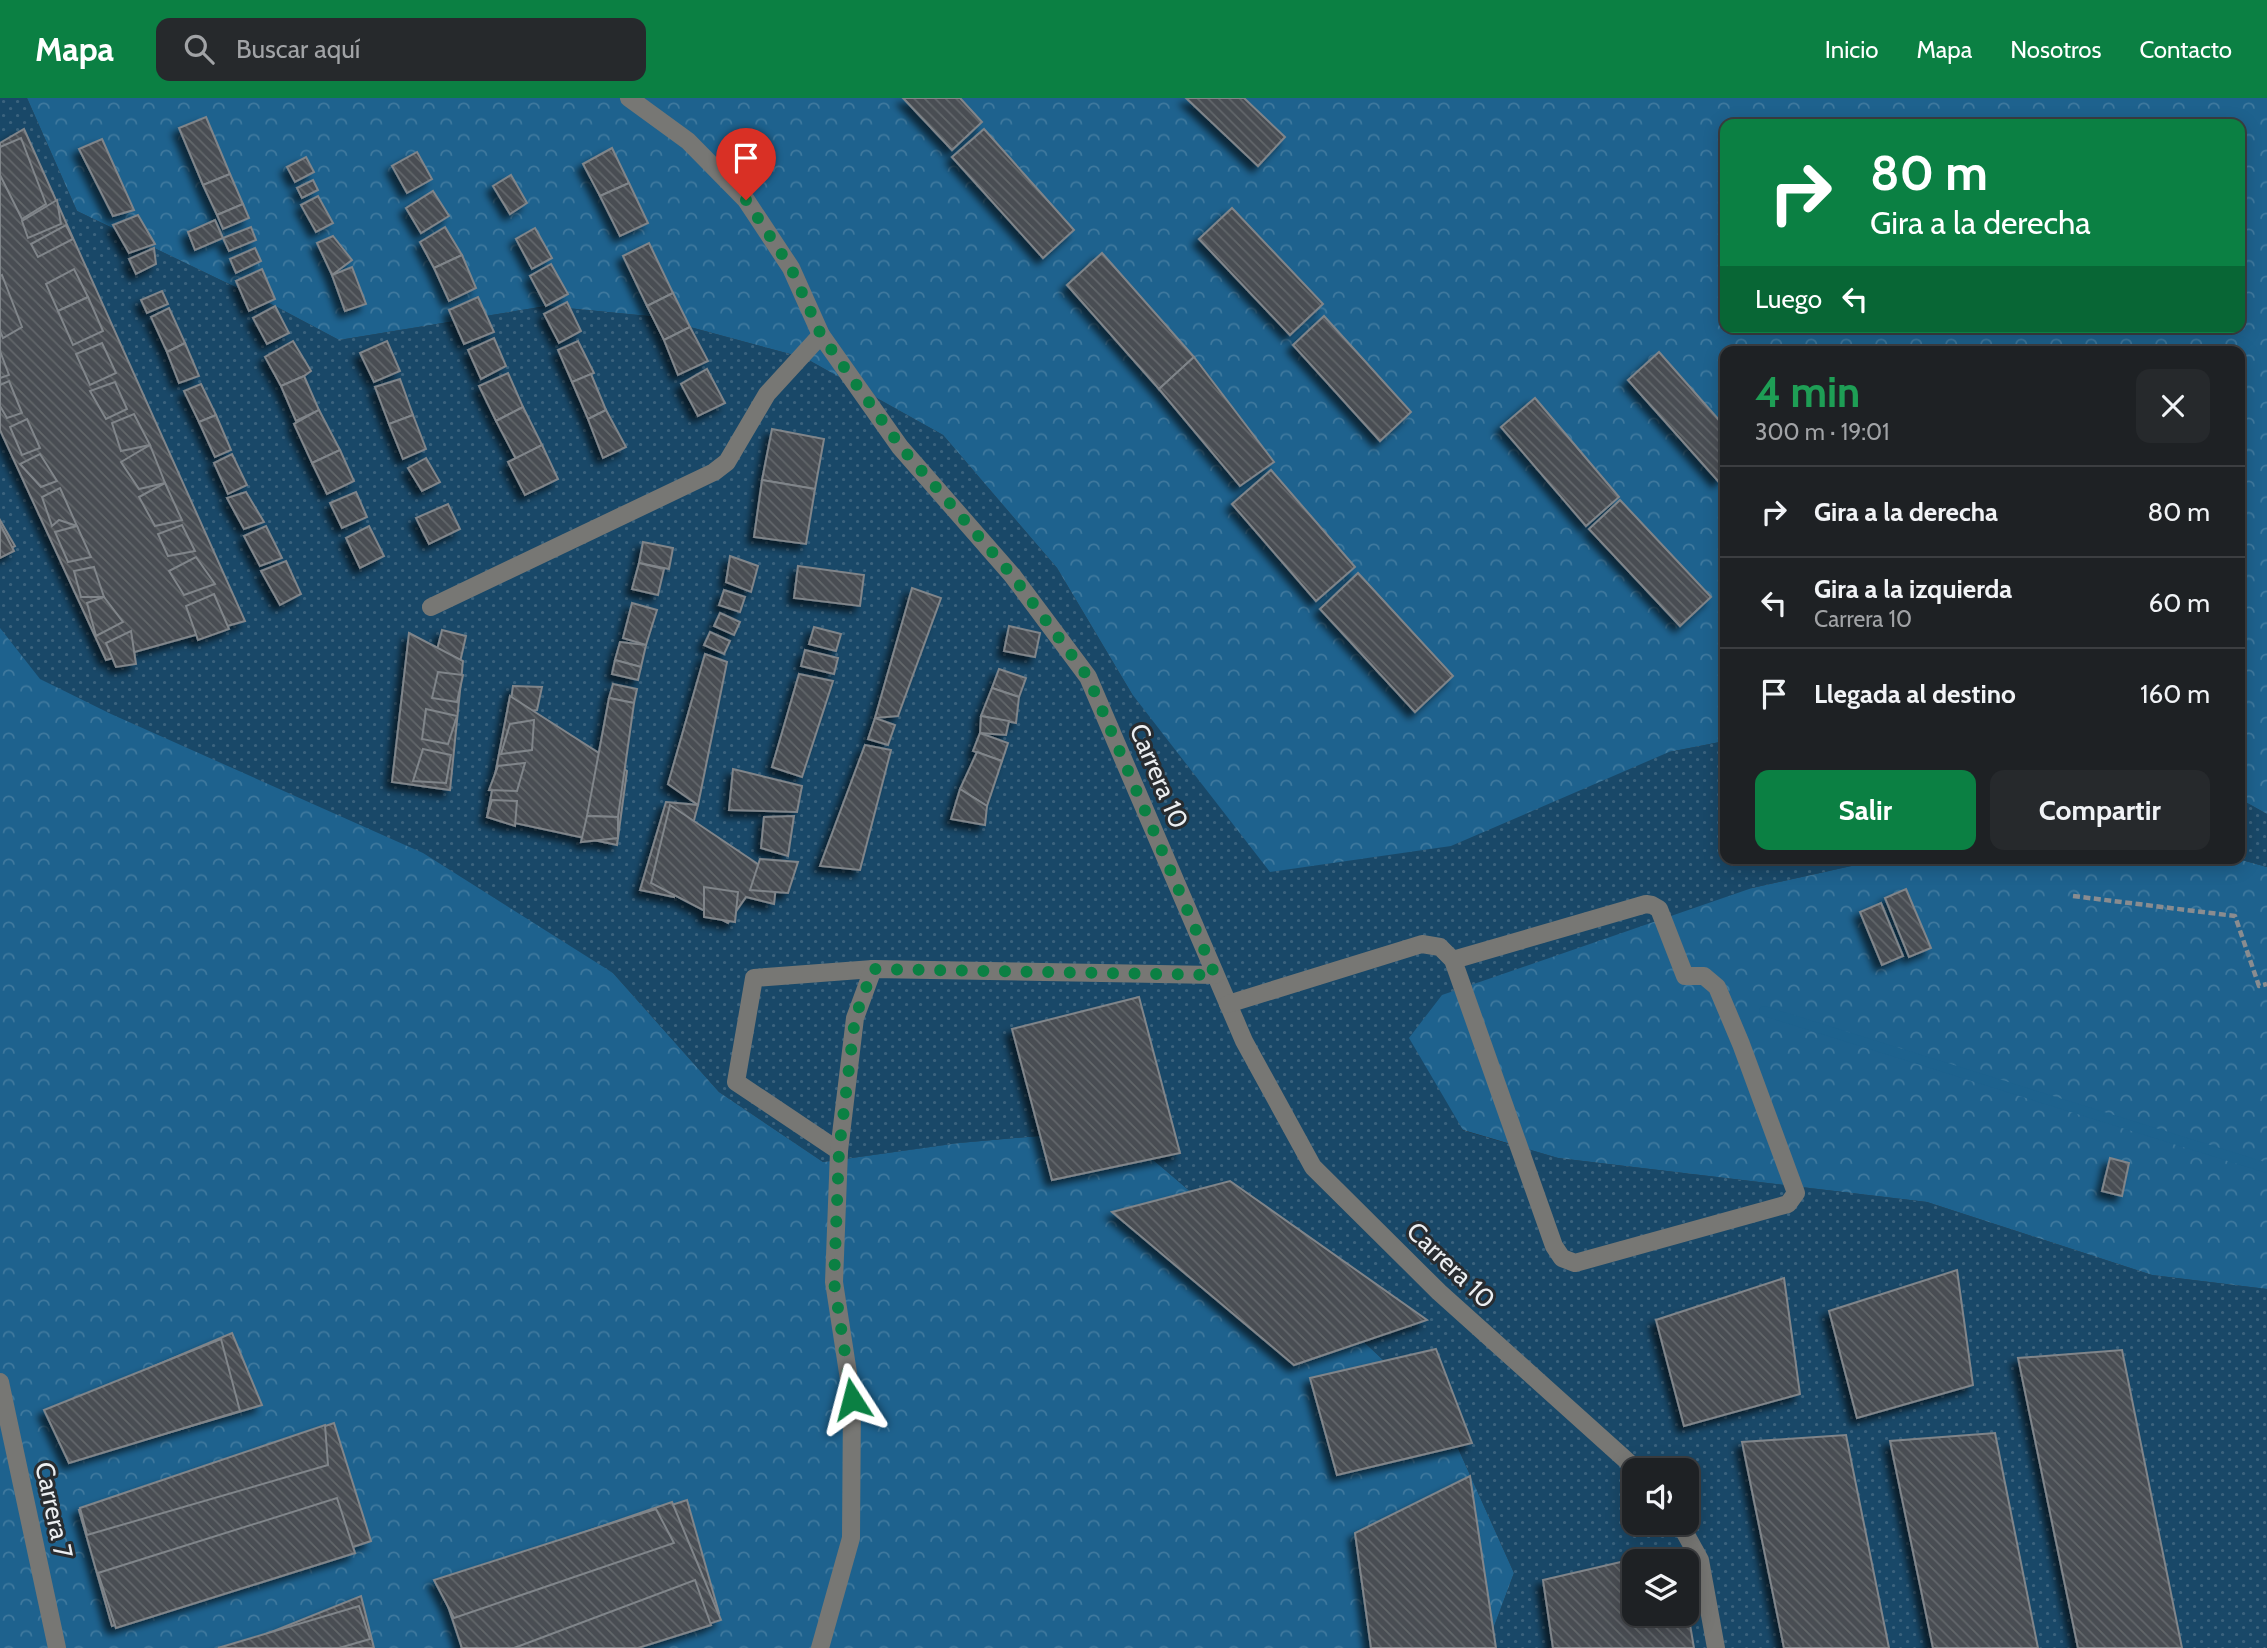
<!DOCTYPE html>
<html lang="es">
<meta charset="utf-8">
<style>
:root{--surface:#1e2124;--page:#26292c;--text:#f1f3f6;--muted:#a1a3a6;--line:#3c3e41;--accent:#0b8043}
body{margin:0;font-family:Cabin,sans-serif;background:var(--page);color:var(--text);height:100vh;display:flex;flex-direction:column;font-size:26px;white-space:nowrap}
*{box-sizing:border-box;margin:0}
p{font-size:23px;color:var(--muted)}
.icon{flex:none;width:38px;height:38px;fill:none;stroke:currentColor;stroke-width:2;stroke-linecap:round;stroke-linejoin:round}
.map{position:relative;flex:1;overflow:hidden}
.panel{position:absolute;left:1720px;top:248px;width:525px;height:518px;display:flex;flex-direction:column;background:var(--surface);border-radius:14px;box-shadow:0 4px 18px #0003,0 0 0 2px var(--line)}
.panel>*{flex:none}
.guide{position:absolute;left:1720px;top:21px;width:525px;height:214px;border-radius:14px;box-shadow:0 4px 18px #0003,0 0 0 2px var(--line);background:#0b8043;color:#fff;overflow:hidden}
.fabs{position:absolute;left:1622px;top:1360px;display:grid;gap:14px}
.fabs a{display:grid;place-items:center;width:77px;height:77px;border-radius:14px;background:var(--surface);box-shadow:0 4px 18px #0003,0 0 0 2px var(--line);font-size:35px}
.pin{position:absolute;display:grid;place-items:center;width:60px;height:60px;color:#fff;margin:-72px -30px;border-radius:50% 50% 50% 0;rotate:-45deg;box-shadow:0 0 7px #0007}
.pin .icon{rotate:45deg}
.me{position:absolute;width:77px;margin:-38px;rotate:351deg;stroke-linejoin:round;filter:drop-shadow(0 0 5px #0008)}
.turn{display:flex;align-items:center;gap:24px;height:147px;padding:0 35px;font-size:32px}
.turn .icon{width:91px;height:91px;stroke-width:2.5}
.turn b{display:block;font-size:49px;line-height:60px}
.then{display:flex;align-items:center;height:66px;padding:0 35px;background:#0003;gap:14px;font-size:26px}
.round{display:grid;place-items:center;flex:none;width:74px;height:74px;border-radius:14px;background:var(--page)}
.headline{display:flex;align-items:center;justify-content:space-between;height:119px;padding:0 35px}
h1{font-size:42px;font-weight:700;line-height:52px;color:#1e9e55}
.cta{display:flex;gap:14px;margin-top:auto;padding:14px 35px}
.cta a{flex:1;height:80px;border-radius:14px;background:var(--accent);color:#fff;font-size:28px;font-weight:700;line-height:80px;text-align:center}
.cta a+a{background:var(--page);color:var(--text)}
ul{padding:0;list-style:none}
li{display:flex;align-items:center;gap:21px;height:91px;padding:0 35px;border-top:2px solid var(--line)}
li div{flex:1}
li b{display:block;font-size:26px}
li em{font-style:normal}
header{display:flex;align-items:center;gap:42px;box-sizing:border-box;height:98px;padding:0 35px;background:var(--accent);color:#fff}
header strong{font-size:33px}
nav{display:flex;gap:38px;margin-inline-start:auto;font-size:24px}
.search{width:490px;height:63px;background:var(--page);display:flex;align-items:center;gap:18px;box-sizing:border-box;padding:0 24px;border-radius:14px;color:var(--muted);font-size:26px}
.map>svg:first-child{display:block}
</style>
<header>
<strong>Mapa</strong>
<div class="search"><svg class="icon" aria-label="search" viewBox="0 0 24 24"><circle cx="10" cy="10" r="6"/><path d="M15 15l6 6"/></svg>Buscar aquí</div>
<nav><a>Inicio</a><a>Mapa</a><a>Nosotros</a><a>Contacto</a></nav>
</header>
<div class="map">
<svg width="2267" height="1550" viewBox="0 0 2267 1550">
<defs>
<pattern id="grass-dots" width="8" height="8" patternUnits="userSpaceOnUse" patternTransform="scale(1.75)"><rect width="8" height="8" fill="#194868"/><path d="M2 2h.1M6 6h.1" fill="none" stroke="#3b637e" stroke-width="1.8" stroke-linecap="round"/></pattern>
<pattern id="forest-crowns" width="20" height="18" patternUnits="userSpaceOnUse" patternTransform="scale(1.75)"><rect width="20" height="18" fill="#1e628e"/><path d="M2 6a3 3 0 1 1 6 0M12 15a3 3 0 1 1 6 0" fill="none" stroke="#3f799e"/></pattern>
<pattern id="building-back-hatch" width="6" height="6" patternUnits="userSpaceOnUse" patternTransform="scale(1.75)"><rect width="6" height="6" fill="#484d52"/><path d="M-1 5l2 2M0 0l6 6M5-1l2 2" fill="none" stroke="#63676b"/></pattern>
<filter id="shadow"><feDropShadow dx="-6" dy="6" stdDeviation="3.5" flood-color="#0009"/></filter>
</defs>
<rect width="100%" height="100%" fill="#282c30"/>
<g fill="url(#grass-dots)" fill-rule="evenodd">
<path d="M0 0H27L77 113 275 208 339 242 546 208 669 220 690 229 805 260 943 337 1057 470 1132 596 1669 654 1725 643 1726 761H1883L1752 790 1462 1032 1558 1060 1927 1104 2152 1177 2267 1191V1550H1486L1514 1475 1444 1319 1334 1216 1117 1031 960 1045 823 1064 719 994 613 875 0 561ZM1634 1372H1687V1424H1634ZM1634 1463H1687V1516H1634Z"/>
<polygon points="2240,701 2267,716 2267,769 2238,761 2240,761"/>
</g>
<g fill="url(#forest-crowns)" fill-rule="evenodd">
<path d="M27 0H2267V716L2240 701V254H1726L1725 643 1669 654 1451 748 1270 774 1132 596 1057 470 943 337 805 260 690 229 669 220 546 208 339 242 275 208 77 113ZM1726 26H2240V229H1726Z"/>
<polygon points="0,530 40,581 111,616 423,755 613,875 719,994 823,1064 959,1045 1117,1031 1334,1216 1444,1319 1514,1475 1486,1550 0,1550"/>
<polygon points="1883,761 2238,761 2267,769 2267,1191 2152,1177 1927,1104 1558,1060 1463,1032 1409,940 1442,897 1752,790"/>
</g>
<g fill="none" stroke-linecap="round" stroke-linejoin="round">
<polyline stroke="#1d628e" stroke-width="10" points="1764,913 2267,1070"/>
</g>
<g fill="url(#building-back-hatch)" stroke="#80858a" stroke-width="2" filter="url(#shadow)">
<polygon points="903,0 960,0 982,24 952,52"/>
<polygon points="1186,0 1244,0 1285,39 1258,68"/>
<polygon points="206,19 230,76 203,87 179,30"/>
<polygon points="24,31 245,523 106,562 0,332 0,45"/>
<polygon points="984,31 1074,132 1043,160 952,59"/>
<polygon points="21,40 46,106 22,121 0,77 0,49"/>
<polygon points="102,41 134,112 113,118 79,51"/>
<polygon points="612,50 629,85 600,98 583,66"/>
<polygon points="417,54 432,81 407,95 392,68"/>
<polygon points="306,59 314,74 295,84 287,69"/>
<polygon points="230,76 243,106 217,117 203,87"/>
<polygon points="511,77 527,105 510,116 493,88"/>
<polygon points="313,82 318,92 302,100 297,90"/>
<polygon points="629,85 648,125 620,138 600,98"/>
<polygon points="433,93 449,118 421,135 406,110"/>
<polygon points="318,98 333,125 316,134 301,107"/>
<polygon points="57,102 61,126 28,140 22,123"/>
<polygon points="243,106 249,120 223,131 217,117"/>
<polygon points="1232,110 1323,206 1290,237 1199,141"/>
<polygon points="138,117 155,146 129,155 113,127"/>
<polygon points="215,122 223,140 195,152 188,134"/>
<polygon points="66,127 73,141 38,159 31,146"/>
<polygon points="251,129 256,142 229,153 223,140"/>
<polygon points="445,129 462,157 434,170 420,144"/>
<polygon points="535,130 552,160 532,171 516,141"/>
<polygon points="333,138 352,162 332,177 317,145"/>
<polygon points="649,145 673,195 647,208 623,158"/>
<polygon points="154,150 156,166 136,176 129,161"/>
<polygon points="255,150 261,163 236,175 230,161"/>
<polygon points="1102,155 1194,259 1159,291 1067,187"/>
<polygon points="462,157 476,190 449,203 434,170"/>
<polygon points="551,166 568,196 546,208 530,178"/>
<polygon points="352,169 366,206 345,213 332,177"/>
<polygon points="74,171 88,199 58,213 46,186"/>
<polygon points="262,171 275,201 249,213 236,183"/>
<polygon points="2,177 22,229 3,240 0,233 0,178"/>
<polygon points="162,193 168,206 147,215 141,202"/>
<polygon points="673,195 690,229 664,242 647,208"/>
<polygon points="88,199 103,233 73,247 58,213"/>
<polygon points="478,199 494,234 464,246 449,212"/>
<polygon points="567,204 581,233 559,245 544,216"/>
<polygon points="275,208 289,235 267,246 253,220"/>
<polygon points="169,210 185,245 167,254 151,219"/>
<polygon points="1324,218 1411,314 1380,343 1293,247"/>
<polygon points="690,229 708,263 678,277 664,242"/>
<polygon points="494,240 506,268 481,281 468,252"/>
<polygon points="293,243 311,273 304,278 281,288 265,259"/>
<polygon points="387,243 400,273 374,284 360,255"/>
<polygon points="578,243 594,275 572,284 558,252"/>
<polygon points="102,245 116,275 90,287 76,256"/>
<polygon points="185,245 199,278 179,285 167,254"/>
<polygon points="0,253 9,277 0,280"/>
<polygon points="1659,254 1726,330 1726,376 1718,383 1628,282"/>
<polygon points="1194,259 1274,364 1240,388 1159,291"/>
<polygon points="707,271 725,305 698,318 681,286"/>
<polygon points="508,275 523,309 496,323 479,288"/>
<polygon points="591,276 606,312 588,321 572,284"/>
<polygon points="304,278 319,312 296,323 281,288"/>
<polygon points="400,281 413,317 389,326 375,289"/>
<polygon points="9,283 22,315 7,320 0,308 0,287"/>
<polygon points="115,284 127,311 106,321 90,293"/>
<polygon points="201,286 216,317 199,324 184,293"/>
<polygon points="1535,300 1619,399 1586,428 1501,329"/>
<polygon points="523,309 542,347 516,361 496,323"/>
<polygon points="319,312 340,352 312,365 294,326"/>
<polygon points="606,312 626,349 603,360 588,321"/>
<polygon points="134,316 150,347 121,353 112,325"/>
<polygon points="216,317 231,352 215,359 199,324"/>
<polygon points="413,317 426,351 403,361 389,326"/>
<polygon points="27,321 40,350 22,357 10,329"/>
<polygon points="772,331 824,341 815,391 762,382"/>
<polygon points="150,347 165,385 139,391 121,364"/>
<polygon points="542,347 558,381 525,397 508,364"/>
<polygon points="340,352 354,383 327,396 312,365"/>
<polygon points="40,356 57,383 41,389 20,366"/>
<polygon points="232,356 247,387 228,396 214,365"/>
<polygon points="426,360 440,384 422,393 408,370"/>
<polygon points="1271,372 1355,469 1316,503 1232,406"/>
<polygon points="762,382 815,391 806,446 754,439"/>
<polygon points="165,385 182,422 155,428 139,399"/>
<polygon points="60,390 77,428 59,422 52,428 42,399"/>
<polygon points="246,394 264,424 244,431 227,400"/>
<polygon points="356,394 367,419 342,430 330,405"/>
<polygon points="1620,402 1711,499 1680,528 1589,431"/>
<polygon points="448,406 460,431 429,446 416,420"/>
<polygon points="0,422 15,448 0,456"/>
<polygon points="0,426 14,453 0,460"/>
<polygon points="182,427 195,453 168,458 158,436"/>
<polygon points="77,428 91,459 68,464 55,434"/>
<polygon points="266,428 282,460 260,468 244,438"/>
<polygon points="369,428 384,458 360,470 346,440"/>
<polygon points="643,444 673,450 669,471 639,465"/>
<polygon points="730,458 758,468 751,494 726,484"/>
<polygon points="196,459 215,486 184,497 169,473"/>
<polygon points="286,463 301,496 280,507 261,473"/>
<polygon points="639,465 664,471 658,497 632,491"/>
<polygon points="798,468 864,477 860,508 794,500"/>
<polygon points="94,469 104,499 81,499 74,473"/>
<polygon points="1358,475 1453,578 1415,614 1320,511"/>
<polygon points="912,490 941,500 898,618 875,620"/>
<polygon points="724,492 745,499 740,514 719,507"/>
<polygon points="214,496 229,531 198,542 186,508"/>
<polygon points="104,499 123,524 96,538 87,505"/>
<polygon points="632,505 657,512 646,547 623,540"/>
<polygon points="720,515 740,524 734,537 714,528"/>
<polygon points="1009,528 1040,535 1035,559 1004,553"/>
<polygon points="814,529 841,536 836,553 809,546"/>
<polygon points="442,532 466,538 460,564 435,560"/>
<polygon points="131,533 136,566 116,569 106,545"/>
<polygon points="710,534 730,543 724,556 704,547"/>
<polygon points="409,535 463,563 450,692 392,684"/>
<polygon points="620,544 646,547 641,569 615,562"/>
<polygon points="805,552 838,560 834,576 801,568"/>
<polygon points="705,556 727,564 698,707 668,686"/>
<polygon points="615,562 641,569 638,582 612,576"/>
<polygon points="999,571 1026,580 1019,599 992,590"/>
<polygon points="438,574 463,577 457,604 432,600"/>
<polygon points="799,576 833,583 802,679 772,669"/>
<polygon points="613,586 637,591 634,605 609,600"/>
<polygon points="513,588 542,589 537,612 509,616"/>
<polygon points="992,590 1019,599 1016,625 981,618"/>
<polygon points="510,598 627,673 617,747 487,719"/>
<polygon points="609,600 634,605 618,719 587,718"/>
<polygon points="426,611 457,618 448,646 422,641"/>
<polygon points="981,618 1009,623 1006,637 980,635"/>
<polygon points="875,620 895,627 888,647 868,641"/>
<polygon points="534,622 532,652 501,656 510,626"/>
<polygon points="980,635 1008,645 1002,663 973,653"/>
<polygon points="865,647 891,652 860,772 820,768"/>
<polygon points="423,651 451,657 446,685 413,683"/>
<polygon points="977,654 1002,663 987,708 960,691"/>
<polygon points="525,665 517,693 489,692 498,668"/>
<polygon points="733,671 802,688 797,714 729,712"/>
<polygon points="960,691 987,708 985,727 951,721"/>
<polygon points="492,702 517,703 515,728 487,719"/>
<polygon points="666,704 698,707 674,799 640,792"/>
<polygon points="670,707 777,779 774,806 746,799 728,825 651,785"/>
<polygon points="587,718 618,719 618,740 581,744"/>
<polygon points="794,718 788,758 761,750 764,719"/>
<polygon points="760,761 798,764 788,795 750,792"/>
<polygon points="704,789 738,794 735,824 704,819"/>
<polygon points="1906,791 1931,850 1909,859 1885,800"/>
<polygon points="1881,805 1903,858 1882,867 1860,814"/>
<polygon points="1139,899 1180,1055 1052,1082 1012,931"/>
<polygon points="2110,1060 2129,1065 2122,1098 2102,1093"/>
<polygon points="1230,1083 1427,1222 1294,1267 1112,1114"/>
<polygon points="1957,1172 1973,1287 1857,1320 1829,1213"/>
<polygon points="1784,1180 1800,1296 1684,1328 1656,1222"/>
<polygon points="232,1235 262,1307 69,1364 53,1311"/>
<polygon points="221,1241 240,1313 69,1365 44,1312"/>
<polygon points="1436,1251 1472,1345 1337,1377 1310,1280"/>
<polygon points="2122,1252 2182,1550 2078,1550 2018,1260"/>
<polygon points="334,1325 371,1443 112,1528 79,1412"/>
<polygon points="325,1327 328,1367 87,1437 80,1410"/>
<polygon points="1995,1335 2038,1550 1933,1550 1890,1343"/>
<polygon points="1846,1337 1889,1550 1784,1550 1742,1344"/>
<polygon points="1470,1378 1496,1550 1371,1550 1355,1435"/>
<polygon points="337,1400 355,1455 116,1530 98,1475"/>
<polygon points="687,1402 719,1515 618,1550 462,1550 443,1481"/>
<polygon points="672,1404 721,1522 634,1550 462,1550 440,1484"/>
<polygon points="656,1411 674,1445 454,1520 434,1482"/>
<polygon points="1677,1451 1679,1463 1634,1463 1634,1516 1687,1516 1687,1509 1694,1550 1553,1550 1543,1482"/>
<polygon points="695,1482 711,1527 638,1550 514,1550"/>
<polygon points="361,1498 374,1550 226,1550 254,1541"/>
<polygon points="359,1508 370,1541 339,1550 218,1550"/>
</g>
<g fill="none" stroke-linecap="round" stroke-linejoin="round">
<polyline stroke="#898c90" stroke-width="4.5" stroke-dasharray="7 3.5" stroke-linecap="butt" points="2073,798 2235,818 2259,888 2267,886"/>
<g stroke="#777774" stroke-width="18">
<polyline points="629,0 688,43 746,102 791,170 821,237 900,349 1012,477 1088,579 1244,943 1313,1069 1439,1194 1637,1372"/>
<polyline points="431,509 714,374 727,364 767,296 821,237"/>
<polyline points="1228,906 1422,846 1440,849 1453,862 1554,1148 1562,1160 1575,1165 1788,1106 1796,1095 1741,946 1717,889 1704,878 1685,878 1659,811 1652,807 1646,806 1453,862"/>
<polyline points="839,1053 736,984 754,880 873,871 1215,877"/>
<polyline points="0,1284 57,1550"/>
<polyline points="1679,1424 1700,1462 1716,1550"/>
<polyline points="820,1550 851,1440 852,1301 834,1184 839,1053 855,920 873,871"/>
</g>
</g>
<g fill="none" stroke-linecap="round" stroke-linejoin="round">
<polyline stroke="#0b8043" stroke-width="12" stroke-dasharray="0 21.6" points="746,102 791,170 821,237 901,349 1012,477 1088,579 1215,877 873,871 855,920 839,1053 834,1184 852,1301"/>
</g>
<g text-anchor="middle" dominant-baseline="central" stroke-width="6" stroke-linejoin="round" paint-order="stroke">
<g font-size="26" fill="#ebeef1" stroke="#282c30">
<text transform="translate(1159 678) rotate(67)">Carrera 10</text>
<text transform="translate(1451 1167) rotate(44)">Carrera 10</text>
<text transform="translate(54 1412) rotate(78)">Carrera 7</text>
</g>
</g>
</svg>
<div class="fabs">
<a><svg class="icon" aria-label="sound" viewBox="0 0 24 24"><path d="M4 9h4l5-4v14l-5-4H4zM17 9q2 3 0 6"/></svg></a>
<a><svg class="icon" aria-label="layers" viewBox="0 0 24 24"><path d="M12 4l9 5-9 5-9-5zM3 14l9 5 9-5"/></svg></a>
</div>
<div class="pin" style="left:746px;top:102px;background:#d93025"><svg class="icon" aria-label="arrive" viewBox="0 0 24 24"><path d="M6 21V4h12l-3 4 3 4H6"/></svg></div>
<svg class="me" style="left:852px;top:1301px" viewBox="-20 -20 40 40"><path d="M0-17L14 15 0 8-14 15z" fill="#0b8043" stroke="#fff" stroke-width="4"/></svg>
<div class="guide">
<div class="turn"><svg class="icon" aria-label="right" viewBox="0 0 24 24"><path d="M7 20v-9h11M14 6l5 5-5 5"/></svg><div><b>80 m</b>Gira a la derecha</div></div>
<div class="then">Luego<svg class="icon" aria-label="left" viewBox="0 0 24 24"><path d="M17 20v-9H6M10 6l-5 5 5 5"/></svg></div>
</div>
<section class="panel">
<div class="headline"><div><h1>4 min</h1><p>300 m · 19:01</p></div><a class="round"><svg class="icon" aria-label="close" viewBox="0 0 24 24"><path d="M6 6l12 12M18 6L6 18"/></svg></a></div>
<ul>
<li><svg class="icon" aria-label="right" viewBox="0 0 24 24"><path d="M7 20v-9h11M14 6l5 5-5 5"/></svg><div><b>Gira a la derecha</b></div><em>80 m</em></li>
<li><svg class="icon" aria-label="left" viewBox="0 0 24 24"><path d="M17 20v-9H6M10 6l-5 5 5 5"/></svg><div><b>Gira a la izquierda</b><p>Carrera 10</p></div><em>60 m</em></li>
<li><svg class="icon" aria-label="arrive" viewBox="0 0 24 24"><path d="M6 21V4h12l-3 4 3 4H6"/></svg><div><b>Llegada al destino</b></div><em>160 m</em></li>
</ul>
<div class="cta"><a>Salir</a><a>Compartir</a></div>
</section>
</div>
